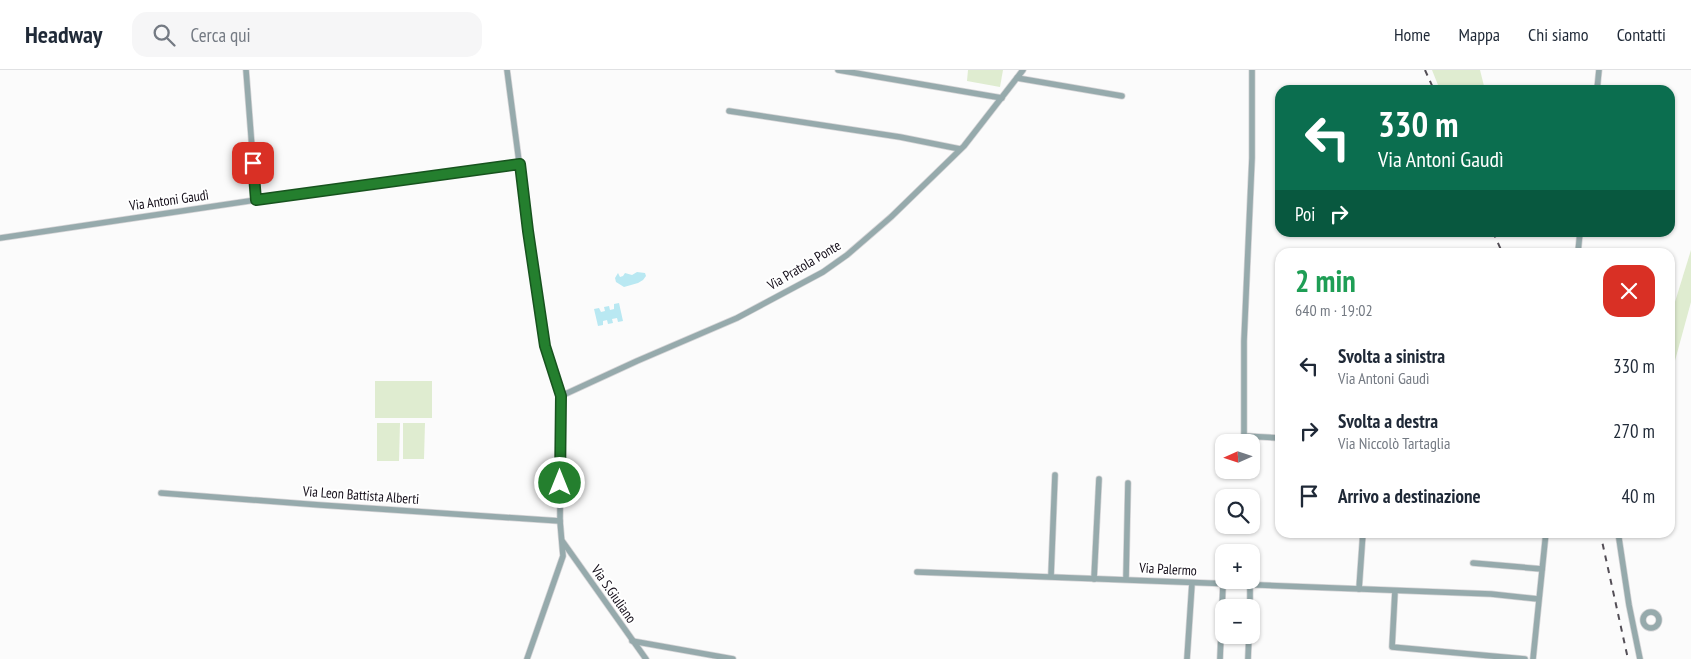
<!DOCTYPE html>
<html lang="it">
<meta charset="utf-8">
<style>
:root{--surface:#fff;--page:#f6f6f7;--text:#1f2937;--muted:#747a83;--line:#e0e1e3}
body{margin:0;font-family:"PT Sans Narrow",sans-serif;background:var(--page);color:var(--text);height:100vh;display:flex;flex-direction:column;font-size:19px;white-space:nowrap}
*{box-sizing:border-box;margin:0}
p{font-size:16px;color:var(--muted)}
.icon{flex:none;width:28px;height:28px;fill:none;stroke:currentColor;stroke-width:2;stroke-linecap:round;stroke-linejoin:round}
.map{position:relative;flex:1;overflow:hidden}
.details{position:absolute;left:1275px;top:178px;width:400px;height:290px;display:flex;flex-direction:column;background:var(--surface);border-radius:15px;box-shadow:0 1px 4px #0004}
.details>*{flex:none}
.banner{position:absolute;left:1275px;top:15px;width:400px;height:152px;border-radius:15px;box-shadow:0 1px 4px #0004;background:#0b6e4f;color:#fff;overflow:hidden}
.needle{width:32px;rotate:267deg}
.fabs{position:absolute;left:1215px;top:364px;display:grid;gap:10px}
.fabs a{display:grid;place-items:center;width:45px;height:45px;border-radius:10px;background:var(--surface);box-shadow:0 1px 4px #0004;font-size:25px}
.pin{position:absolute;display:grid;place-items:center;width:42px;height:42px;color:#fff;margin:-21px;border-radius:10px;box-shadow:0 2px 8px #0006}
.me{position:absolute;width:55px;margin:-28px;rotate:0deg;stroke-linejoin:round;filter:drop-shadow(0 0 4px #0008)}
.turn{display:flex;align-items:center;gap:18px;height:105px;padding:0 20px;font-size:22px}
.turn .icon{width:65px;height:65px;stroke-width:2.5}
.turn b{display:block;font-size:35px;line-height:42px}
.then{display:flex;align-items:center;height:48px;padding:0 20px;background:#0003;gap:10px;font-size:19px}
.round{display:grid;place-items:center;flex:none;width:52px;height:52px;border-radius:15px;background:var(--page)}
.headline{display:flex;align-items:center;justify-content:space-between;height:85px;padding:0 20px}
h1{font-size:30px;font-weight:800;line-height:38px;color:#1e9e55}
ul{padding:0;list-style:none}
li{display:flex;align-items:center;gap:15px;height:65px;padding:0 20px}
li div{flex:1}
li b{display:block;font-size:19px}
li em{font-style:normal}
header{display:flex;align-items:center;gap:30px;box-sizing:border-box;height:70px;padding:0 25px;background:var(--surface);border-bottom:1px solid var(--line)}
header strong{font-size:24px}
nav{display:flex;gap:28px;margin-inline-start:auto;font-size:18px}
.search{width:350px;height:45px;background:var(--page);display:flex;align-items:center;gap:12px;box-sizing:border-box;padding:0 18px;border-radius:15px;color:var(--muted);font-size:19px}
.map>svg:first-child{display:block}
</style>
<header>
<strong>Headway</strong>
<div class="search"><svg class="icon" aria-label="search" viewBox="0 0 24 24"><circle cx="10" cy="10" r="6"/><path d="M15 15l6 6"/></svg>Cerca qui</div>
<nav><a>Home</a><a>Mappa</a><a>Chi siamo</a><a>Contatti</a></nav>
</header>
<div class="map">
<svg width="1691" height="589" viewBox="0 0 1691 589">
<rect width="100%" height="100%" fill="#fbfbfb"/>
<g fill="#dfecd0">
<polygon points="968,0 1003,0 1000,17 967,11"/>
<polygon points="1432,0 1480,0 1485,20 1440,20"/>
<polygon points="1691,180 1691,232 1673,298 1670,297 1670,248"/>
<rect x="375" y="311" width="57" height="37"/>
<polygon points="377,353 400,353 399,391 377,391"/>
<polygon points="403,353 425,353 424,389 403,389"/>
</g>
<g fill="#b9e8f2">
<polygon points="637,202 645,203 646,206 643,210 638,213 624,217 616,212 615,208 618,203 620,207 623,206 625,203 632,205"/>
<polygon points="619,233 623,251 618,252 617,248 612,249 613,253 608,254 607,250 603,251 603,255 598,256 594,239 599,238 601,242 605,241 604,237 609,236 610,240 614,239 614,234"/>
</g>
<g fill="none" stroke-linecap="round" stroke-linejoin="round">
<g stroke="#d6d5d7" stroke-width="7">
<g id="minor">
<polyline points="246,0 256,130"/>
<polyline points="507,0 537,229 545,276 561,326 560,451 563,486 527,589"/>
<polyline points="838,0 1002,28"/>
<polyline points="1252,0 1252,88 1244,271 1244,366 1280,368"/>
<polyline points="1017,8 1122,26"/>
<polyline points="1597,20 1599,0"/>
<polyline points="729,41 900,67 960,79"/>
<polyline points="0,168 256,130 520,94"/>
<polyline points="1578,182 1580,162"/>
<polyline points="561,326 637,291 737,248 823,202 847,185 891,147 964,76 1023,0"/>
<polyline points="161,423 320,435 560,451"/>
<polyline points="1618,462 1629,535 1640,589"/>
<polyline points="563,472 646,589"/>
<polyline points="1473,493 1542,499"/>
<polyline points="917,502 1491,524 1538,529"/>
<polyline points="1051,506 1055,405"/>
<polyline points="1094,509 1099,409"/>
<polyline points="1126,509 1128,413"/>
<polyline points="1359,519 1363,462"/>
<polyline points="1395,521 1392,577 1525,589"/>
<polyline points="1250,538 1250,515"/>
<circle cx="1651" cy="550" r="8"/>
<polyline points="632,571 733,589"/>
<polyline points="1187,589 1192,513"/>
<polyline points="1220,589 1223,514"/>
<polyline points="1248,589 1249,565"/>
<polyline points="1533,589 1546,462"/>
</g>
</g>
<use href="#minor" stroke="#96aaac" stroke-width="5.5"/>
<g stroke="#534e56" stroke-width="2" stroke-dasharray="6 6" stroke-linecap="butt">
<polyline points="1425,0 1434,20"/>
<polyline points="1493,162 1502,182"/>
<polyline points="1600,462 1628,589"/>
</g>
</g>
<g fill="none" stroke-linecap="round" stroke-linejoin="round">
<g stroke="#17531e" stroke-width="12">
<polyline id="route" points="253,93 256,130 520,94 528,161 545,276 561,326 560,413"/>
</g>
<use href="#route" stroke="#247f2e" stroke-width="9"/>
</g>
<g text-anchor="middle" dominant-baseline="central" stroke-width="4" stroke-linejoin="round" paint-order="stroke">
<g font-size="14" fill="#130d18" stroke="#fff">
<text transform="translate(169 130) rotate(-8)">Via Antoni Gaudì</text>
<text transform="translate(804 195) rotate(-31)">Via Pratola Ponte</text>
<text transform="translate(361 425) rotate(4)">Via Leon Battista Alberti</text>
<text transform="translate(1168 499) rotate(3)">Via Palermo</text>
<text transform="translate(614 524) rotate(55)">Via S.Giuliano</text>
</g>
</g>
</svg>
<div class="fabs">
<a><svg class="needle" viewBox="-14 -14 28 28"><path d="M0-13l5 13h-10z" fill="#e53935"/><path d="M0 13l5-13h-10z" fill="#747a83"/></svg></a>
<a><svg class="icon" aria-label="search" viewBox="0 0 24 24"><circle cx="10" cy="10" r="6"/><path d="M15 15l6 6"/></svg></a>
<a>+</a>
<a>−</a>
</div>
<div class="pin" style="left:253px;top:93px;background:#d93025"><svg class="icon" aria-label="arrive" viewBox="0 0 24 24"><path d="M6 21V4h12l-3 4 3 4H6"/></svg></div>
<svg class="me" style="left:560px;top:413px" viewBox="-20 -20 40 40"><circle r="17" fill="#247f2e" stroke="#fff" stroke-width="3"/><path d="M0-11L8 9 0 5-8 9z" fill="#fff"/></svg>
<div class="banner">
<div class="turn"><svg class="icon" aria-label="left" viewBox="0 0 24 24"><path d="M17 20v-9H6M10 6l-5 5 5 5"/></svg><div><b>330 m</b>Via Antoni Gaudì</div></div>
<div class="then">Poi<svg class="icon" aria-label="right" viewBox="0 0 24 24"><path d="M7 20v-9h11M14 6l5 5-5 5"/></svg></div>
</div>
<section class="details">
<div class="headline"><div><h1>2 min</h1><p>640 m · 19:02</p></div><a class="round" style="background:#d93025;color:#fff"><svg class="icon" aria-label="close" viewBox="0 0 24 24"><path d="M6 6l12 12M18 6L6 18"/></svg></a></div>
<ul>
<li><svg class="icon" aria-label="left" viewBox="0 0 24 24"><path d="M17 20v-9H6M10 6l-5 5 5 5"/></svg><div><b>Svolta a sinistra</b><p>Via Antoni Gaudì</p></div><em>330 m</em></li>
<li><svg class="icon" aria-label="right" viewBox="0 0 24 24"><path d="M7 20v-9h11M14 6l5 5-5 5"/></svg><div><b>Svolta a destra</b><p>Via Niccolò Tartaglia</p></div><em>270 m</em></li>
<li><svg class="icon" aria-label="arrive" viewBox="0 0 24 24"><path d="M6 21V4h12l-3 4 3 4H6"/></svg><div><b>Arrivo a destinazione</b></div><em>40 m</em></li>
</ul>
</section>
</div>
